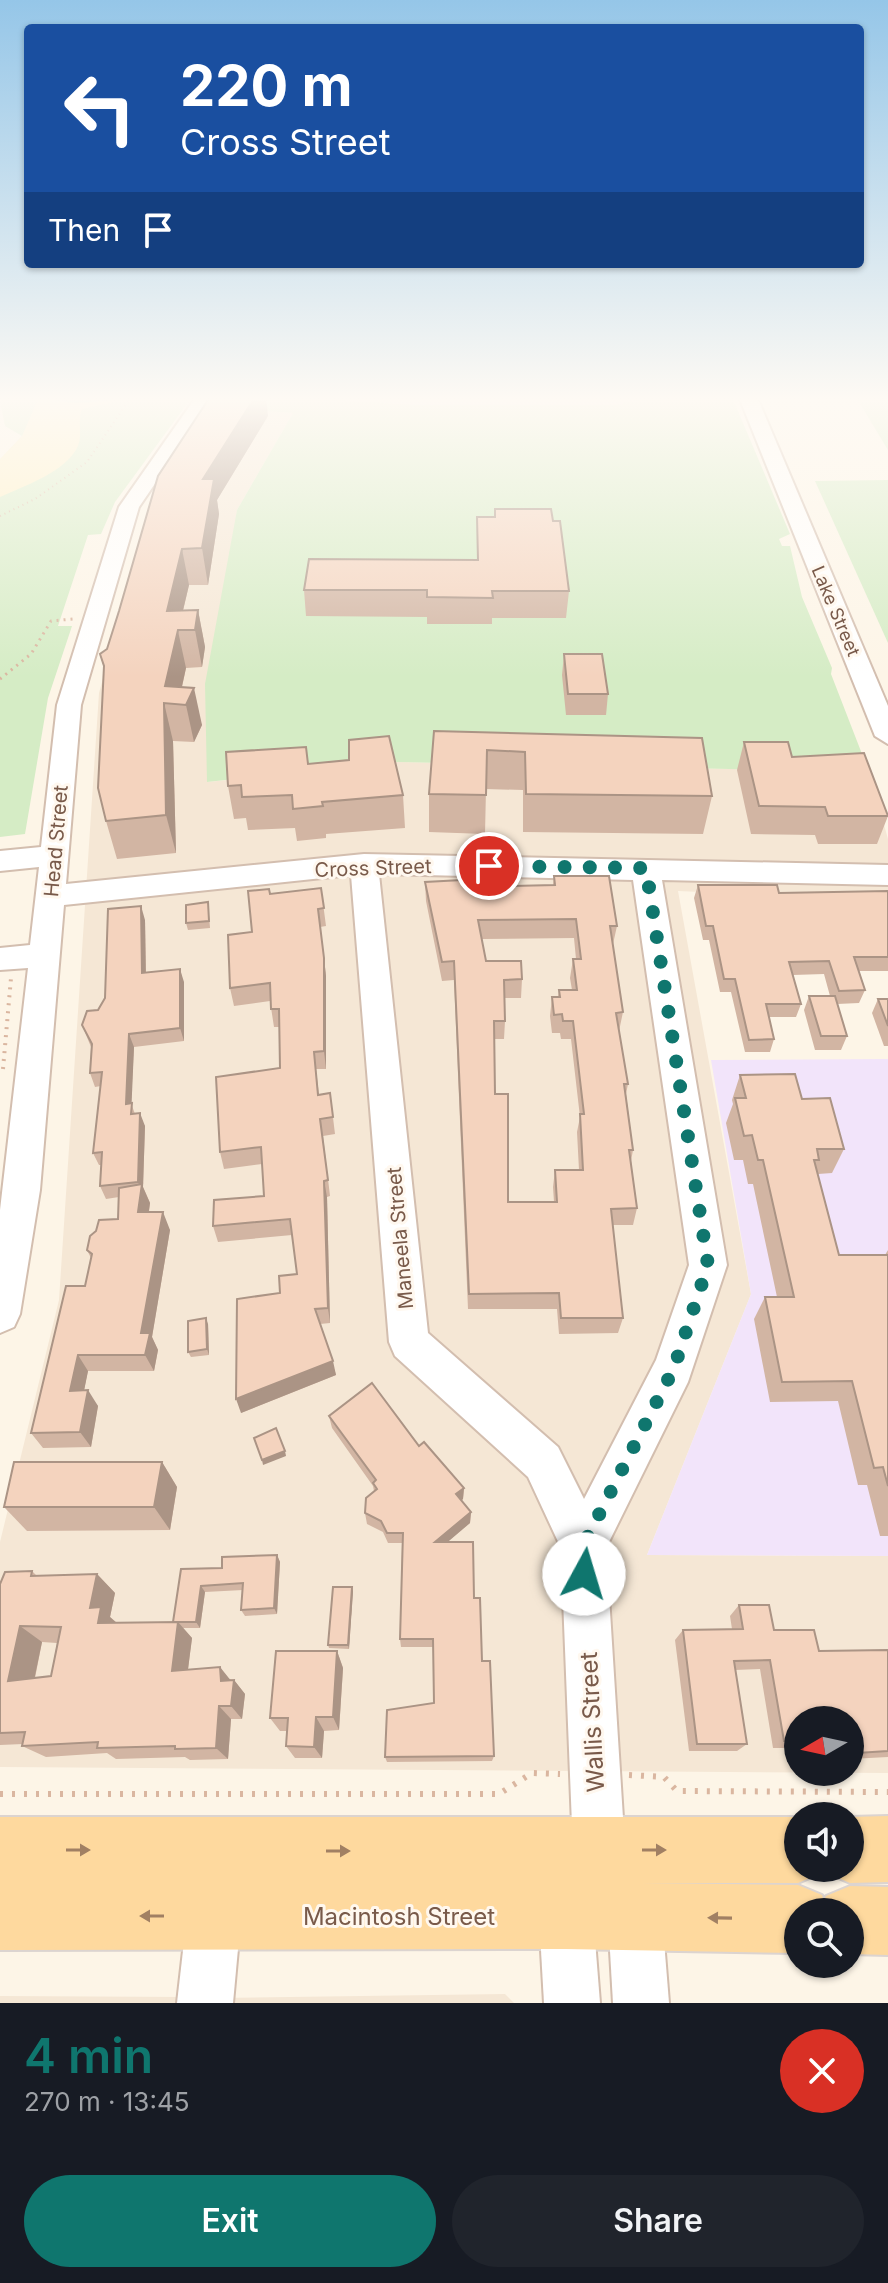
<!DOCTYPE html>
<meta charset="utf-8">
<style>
:root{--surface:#171b24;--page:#20242c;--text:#f1f3f6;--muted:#9ea1a6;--accent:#0f766e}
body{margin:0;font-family:Inter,sans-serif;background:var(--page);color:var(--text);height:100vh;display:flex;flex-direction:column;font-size:30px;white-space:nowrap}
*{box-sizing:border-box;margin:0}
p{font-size:26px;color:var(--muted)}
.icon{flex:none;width:44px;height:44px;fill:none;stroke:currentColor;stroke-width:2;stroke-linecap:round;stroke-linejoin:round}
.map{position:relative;height:2003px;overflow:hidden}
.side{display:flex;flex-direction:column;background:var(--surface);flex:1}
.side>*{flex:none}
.top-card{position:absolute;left:24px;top:24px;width:840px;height:244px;border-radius:8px;box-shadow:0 2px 6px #0004;background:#1a4fa0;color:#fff;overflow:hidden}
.needle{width:52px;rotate:261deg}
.tools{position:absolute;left:784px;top:1706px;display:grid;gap:16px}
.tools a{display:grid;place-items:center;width:80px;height:80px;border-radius:50%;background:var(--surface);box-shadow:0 2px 6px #0004;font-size:40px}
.pin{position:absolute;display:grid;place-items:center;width:68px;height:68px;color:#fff;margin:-34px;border:4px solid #fff;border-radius:50%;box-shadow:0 2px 8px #0007}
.me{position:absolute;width:88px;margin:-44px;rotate:6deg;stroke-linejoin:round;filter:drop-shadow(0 0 6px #0008)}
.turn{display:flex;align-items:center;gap:28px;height:168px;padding:0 24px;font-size:36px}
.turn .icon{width:104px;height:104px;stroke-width:2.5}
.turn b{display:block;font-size:56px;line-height:68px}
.then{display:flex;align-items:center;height:76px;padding:0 24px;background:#0003;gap:16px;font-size:30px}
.round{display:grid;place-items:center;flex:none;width:84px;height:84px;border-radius:42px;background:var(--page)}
.head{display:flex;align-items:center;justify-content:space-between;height:136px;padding:0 24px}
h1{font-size:48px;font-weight:600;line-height:60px;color:var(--accent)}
.cta{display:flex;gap:16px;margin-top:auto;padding:16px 24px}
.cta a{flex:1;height:92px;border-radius:48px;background:var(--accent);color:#fff;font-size:32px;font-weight:600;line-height:92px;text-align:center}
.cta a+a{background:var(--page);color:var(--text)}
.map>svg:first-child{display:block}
</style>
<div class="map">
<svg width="888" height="2003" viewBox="0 0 888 2003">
<rect width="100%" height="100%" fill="#fdf5e7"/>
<g fill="#f5e7d5" fill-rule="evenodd">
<path d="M220 407 293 413 237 510 208 782 397 762 869 772 888 839V900L678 891 751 1294 647 1555 888 1556V1773L0 1767V1542L59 1300 99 693 149 512ZM798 1720H850V1772H798Z"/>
<polygon points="505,1994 514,2003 219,2003 219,1998"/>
<polygon points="0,1996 186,1997 185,2003 0,2003"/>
</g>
<g fill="#f2e4fa">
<polygon points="299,397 725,397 728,404 412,405"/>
<polygon points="888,1059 888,1556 647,1555 751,1294 711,1060"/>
</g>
<g fill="#d5ecc5">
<polygon points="7,397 192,397 115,502 101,534 88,535 58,626 72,626 48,698 25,834 0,837 0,460 22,436 5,426 0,401"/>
<path d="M220 397H298L412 405H620C629 395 716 397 732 397L790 534 779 539 782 546H790L802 597 832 668 831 674 869 772 397 762 207 782 205 684 237 510 293 413 213 407Z"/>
<polygon points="856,397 888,397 888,450"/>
<polygon points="888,480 888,643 815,481"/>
</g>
<path fill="#fef0c1" d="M39 397H116L113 402 82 409C77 421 83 434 78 446 66 472 24 486 0 497V459L22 436Z"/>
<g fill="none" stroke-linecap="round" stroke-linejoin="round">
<polyline stroke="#a0d2db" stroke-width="4" points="45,397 76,401 117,398"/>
<g stroke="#d3beaf" stroke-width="4">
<g id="minor">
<path d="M196 397H214L139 507 81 705 66 884 364 854 888 865V885L662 880 727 1265 688 1382 606 1548 625 1850 617 1868 599 1876 581 1868 573 1850 561 1548 528 1477 395 1356 389 1342 351 875 64 905 40 1190 20 1314 14 1327 0 1333V1210L28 968 0 970V948L30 945 39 867 0 871V851L41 847 57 705 119 507ZM379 874 633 880 689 1265 656 1360 584 1499 558 1447 428 1333Z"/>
<polygon points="739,397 757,397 888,706 888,744 875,736"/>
<polygon points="566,1888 585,1896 593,1915 600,2003 544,2003 539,1915 547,1896"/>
<polygon points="214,1889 233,1897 241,1916 233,2003 177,2003 187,1916 195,1897"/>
<polygon points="635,1889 654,1897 662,1916 669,2003 613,2003 608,1916 616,1897"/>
</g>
</g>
<g stroke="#dcd4d0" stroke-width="4">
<g id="major">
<polygon points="888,1816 888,1882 850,1883 827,1873 825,1868 850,1868 850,1817"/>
<polygon points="0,1817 798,1817 798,1868 823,1868 821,1873 798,1883 642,1883 798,1885 822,1895 824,1901 826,1896 850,1886 888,1887 888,1955 850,1954 850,1912 798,1912 798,1953 566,1949 0,1950"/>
</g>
</g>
<polyline stroke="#dab6a0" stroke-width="2" stroke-dasharray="1 4" stroke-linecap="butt" points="0,516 35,499 87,462 131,397"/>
<polyline stroke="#dab6a0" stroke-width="3" stroke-dasharray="2 5" stroke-linecap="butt" points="0,679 31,654 51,621 73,619"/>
<polyline stroke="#dab6a0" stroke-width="4" stroke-dasharray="2 6" stroke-linecap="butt" points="3,1069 11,978"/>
<g stroke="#dab6a0" stroke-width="6" stroke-dasharray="3 9" stroke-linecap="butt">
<polyline points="629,1775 664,1777 677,1791 888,1792"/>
<polyline points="0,1794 499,1794 532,1773 560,1774"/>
</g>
<use href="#minor" fill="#fff" fill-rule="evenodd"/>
<use href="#major" fill="#fed99e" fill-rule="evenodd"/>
</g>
<g fill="#d2b5a3" fill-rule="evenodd">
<polygon points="401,397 431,397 401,398"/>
<polygon points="268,416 217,500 219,514 208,585 189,585 183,611 198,610 205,647 202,667 186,668 182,687 202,725 194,742 173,741 176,853 117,859 106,821 104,668 100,654 107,649"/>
<polygon points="495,509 553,521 569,591 566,618 492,618 492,624 427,624 427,617 306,616 304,590 477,560 477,517 495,517"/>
<polygon points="564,654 608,694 606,715 566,715 562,675"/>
<polygon points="434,731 702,738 712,796 703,834 523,832 523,790 486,789 485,834 429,832 429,794"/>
<polygon points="744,742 792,757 888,816 877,844 818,844 815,835 751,834 737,770"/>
<polygon points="308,764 403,795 405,828 326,834 326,838 297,841 295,828 248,830 246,818 234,819 228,786"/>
<path d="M554 876 617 926 613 944 623 1012 619 1031 628 1084 626 1094 633 1150 631 1161 637 1208 633 1225H612L623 1318 618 1333 559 1334 557 1309H468L454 980 442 981 426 901 425 882 500 881 512 886 553 885ZM574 938 576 959H573L570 978 572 990H559L558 997H552L550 1016 552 1033H560L561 1039H571L580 1117 577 1132 579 1170H555L553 1187 554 1202H508L495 1094 494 1039H504L505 1021 504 998H521L522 979 486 961 482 939Z"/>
<polygon points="698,885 779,893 888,891 888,971 859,971 865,990 859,1003 837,1004 847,1036 841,1050 815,1050 804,1010 809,996 830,996 824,974 793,975 801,1004 796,1017 769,1017 774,1039 770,1052 745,1052 731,992 720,992 709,940 703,940 694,898"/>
<polygon points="321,888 326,926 320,927 326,976 326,1069 316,1069 319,1095 330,1093 335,1134 323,1136 330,1196 327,1197 330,1323 320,1324 336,1375 241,1413 280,1293 297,1274 292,1235 218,1242 213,1226 264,1196 262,1164 224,1169 220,1152 280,1068 279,1027 274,1027 270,1001 234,1006 230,988 252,932 270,894"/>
<polygon points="208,902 210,928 188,930 186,923"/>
<polygon points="145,920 146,973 184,982 184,1041 134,1047 131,1103 135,1114 145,1126 143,1187 150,1203 149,1212 170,1230 152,1337 158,1350 154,1371 88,1371 84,1390 98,1406 91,1447 43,1448 31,1433 85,1286 91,1258 87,1250 118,1219 119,1197 106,1199 100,1186 101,1165 99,1165 93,1153 101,1086 95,1087 90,1073 91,1047 82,1025 98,1010 105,998"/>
<polygon points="878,999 888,999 888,1046 884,1046 872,1013"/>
<polygon points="740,1075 802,1099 844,1149 832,1173 818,1174 839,1255 885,1255 888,1250 888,1536 880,1536 867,1485 858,1485 838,1401 770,1402 754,1319 765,1297 777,1297 753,1184 748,1184 743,1160 734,1160 726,1123 733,1104 732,1100"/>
<polygon points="208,1324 209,1355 191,1357 188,1352"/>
<polygon points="329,1416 419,1446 464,1488 463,1499 461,1501 471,1512 470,1523 447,1542 474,1598 494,1756 492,1761 387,1762 385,1757 434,1703 434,1647 401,1647 400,1639 402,1543 388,1543 383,1532 367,1524 365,1513 374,1491 373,1486 332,1428"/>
<polygon points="162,1462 177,1487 170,1530 27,1531 4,1507"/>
<path d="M277 1555 280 1562 277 1614 245 1616 241 1610 243 1590 205 1592 200 1628H183L192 1638 188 1669 234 1680 245 1694 242 1719H231L228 1759 190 1760 185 1757 116 1759 107 1753 46 1757 22 1746 23 1744 0 1745V1584L32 1571 37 1576 97 1574 115 1593 110 1617 117 1623 173 1622 181 1569 222 1568ZM42 1642 57 1643 51 1676 35 1678Z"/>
<polygon points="352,1587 353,1591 349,1649 329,1648 328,1645"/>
<polygon points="739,1605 774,1630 819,1651 888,1650 888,1757 850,1759 850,1720 798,1720 798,1748 773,1748 760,1669 735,1670 747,1744 737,1751 689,1751 675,1640 683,1630 732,1629 730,1616"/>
<polygon points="337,1651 343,1668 339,1730 324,1731 322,1758 295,1758 286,1746 287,1731 280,1731 270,1718"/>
</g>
<g fill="#ab9485">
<polygon points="255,397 266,397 268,416 217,500 219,514 208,585 202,548 203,479"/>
<polygon points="182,549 189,585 178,631 186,668 178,704 165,686 167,611"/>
<polygon points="198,610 205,647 202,667 195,630"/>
<polygon points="194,688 202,725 194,742 186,705"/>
<polygon points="164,703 173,741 176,853 166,815"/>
<polygon points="141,906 145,920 146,987 142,973"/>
<polygon points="324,958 326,976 326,1069 324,1051"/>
<polygon points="180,969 184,982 184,1041 180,1028"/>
<polygon points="129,1034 134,1047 131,1117 126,1104"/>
<polygon points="140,1113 145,1126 143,1187 150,1203 146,1230 138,1212 141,1190 138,1182"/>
<polygon points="324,1181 327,1197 330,1323 328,1308"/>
<polygon points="163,1212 170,1230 152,1337 158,1350 154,1371 145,1355 141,1333"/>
<polygon points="206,1318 208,1324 209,1355 207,1349"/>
<polygon points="78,1355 88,1371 81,1406 70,1391"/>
<polygon points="333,1361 336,1375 241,1413 236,1399"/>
<polygon points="88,1390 98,1406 91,1447 80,1432"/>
<polygon points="285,1451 286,1456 263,1465 262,1460"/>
<polygon points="162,1462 177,1487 170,1530 154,1507"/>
<polygon points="464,1488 463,1499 456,1505 456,1494"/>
<polygon points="471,1512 470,1523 436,1552 435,1542"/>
<polygon points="277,1555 280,1562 277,1614 274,1608"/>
<polygon points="97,1574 115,1593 110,1617 119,1625 98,1623 90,1608"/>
<polygon points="201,1586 205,1592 200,1628 196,1622"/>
<polygon points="352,1587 353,1591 349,1649 348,1645"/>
<polygon points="178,1622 192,1638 186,1685 172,1671"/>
<polygon points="20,1626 42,1642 31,1695 8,1681"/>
<polygon points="337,1651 343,1668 339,1730 333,1717"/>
<polygon points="220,1667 232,1682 234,1680 245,1694 242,1719 231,1706 221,1681"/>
<polygon points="219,1706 231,1719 228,1759 216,1748"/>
<polygon points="316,1717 324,1731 322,1758 314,1747"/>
</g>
<g fill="#f4d3be" stroke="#ab9485" stroke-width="2" fill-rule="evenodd">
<polygon points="210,397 255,397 203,479 214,479 202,548 182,549 167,611 198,610 195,630 178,630 165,686 194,688 186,705 164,703 166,815 106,821 98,788 104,666 100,654 107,649 119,611 158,476"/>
<polygon points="495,509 551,509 553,521 560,521 569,591 492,591 493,598 427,597 427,590 304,590 309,559 478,560 477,517 495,517"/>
<polygon points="564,654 602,654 608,694 568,694"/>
<polygon points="434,731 702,738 712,796 526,794 525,752 487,750 486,795 429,794"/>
<polygon points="389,736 403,795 322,802 323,806 293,809 292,795 242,797 241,785 228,786 226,752 306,747 308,764 349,760 349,740"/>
<polygon points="744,742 788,742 792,757 864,753 888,816 828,816 825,807 759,806"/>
<path d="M554 876H609L617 926H610L623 1012 616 1013 628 1084H624L633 1150H629L637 1208 611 1209 623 1318H561L559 1293 469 1294 454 961 442 962 425 882 500 878V881H512V886L555 885ZM576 919 581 959H573L577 990H559L560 997H552L554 1015 562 1014 563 1021H573L584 1114H580L583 1170H555L557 1202H508V1094H495L494 1021H505L504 980 522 979 521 961H486L478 920Z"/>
<polygon points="698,885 777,885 779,893 888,891 888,957 854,957 865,990 839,991 829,961 789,962 801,1004 766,1004 774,1039 749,1040 735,979 724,979 713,926 706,926"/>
<polygon points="321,888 324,908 318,909 324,958 324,1051 314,1052 318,1095 330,1093 333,1117 320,1119 328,1180 324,1181 328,1308 315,1309 333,1361 236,1399 237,1299 280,1293 279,1276 297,1274 290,1219 213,1226 214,1200 264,1196 261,1147 220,1152 216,1077 280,1068 279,1009 271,1009 270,983 230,988 228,935 252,932 248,891 269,889 270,894"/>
<polygon points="208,902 209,921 186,923 186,905"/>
<polygon points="141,906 142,973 180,969 180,1028 129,1034 126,1104 132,1103 131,1114 140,1113 138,1182 100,1186 102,1152 93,1153 102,1072 90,1073 92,1044 82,1025 87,1011 98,1010 105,998 108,909"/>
<polygon points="809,996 835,996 847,1036 821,1036"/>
<polygon points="878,999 888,999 888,1026"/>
<polygon points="795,1074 802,1099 830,1098 844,1149 817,1149 819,1160 814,1160 839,1255 888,1255 888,1486 883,1467 874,1468 852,1381 782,1382 765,1297 794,1297 763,1160 758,1160 752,1135 744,1136 735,1098 746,1098 740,1075"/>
<polygon points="142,1184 138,1212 163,1212 141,1333 150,1333 145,1355 78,1355 70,1391 88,1390 80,1432 31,1433 66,1286 85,1286 92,1254 87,1250 90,1236 96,1231 99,1220 118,1219 119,1188"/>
<polygon points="206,1318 207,1349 188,1352 188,1321"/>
<polygon points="372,1383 419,1446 424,1442 464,1488 456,1494 471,1512 435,1542 473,1542 474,1598 480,1598 482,1661 490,1661 494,1756 385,1757 387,1710 434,1703 433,1639 400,1639 403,1533 387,1533 381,1521 365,1513 366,1498 377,1489 373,1483 376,1480 329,1416"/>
<polygon points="276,1428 285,1451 262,1460 254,1438"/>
<polygon points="14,1462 162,1462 154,1507 4,1507"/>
<polygon points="277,1555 274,1608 241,1610 243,1583 201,1586 196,1622 173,1622 181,1569 222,1568 222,1557"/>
<path d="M32 1571 31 1576 97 1574 90 1608 101 1607 98 1623 178 1622 172 1671 220 1667 221 1681 234 1680 231 1706H219L216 1748 175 1749V1746L97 1748 98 1742 22 1746 25 1732 0 1733V1584L5 1572ZM20 1626 61 1627 51 1676 8 1681Z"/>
<polygon points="333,1587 352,1587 348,1645 328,1645"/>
<polygon points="739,1605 769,1605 774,1630 814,1630 819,1651 888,1650 888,1751 857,1753 856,1750 850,1750 850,1720 798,1720 798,1741 784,1741 770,1660 734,1661 747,1744 697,1744 683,1630 743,1629"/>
<polygon points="276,1651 337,1651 333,1717 316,1717 314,1747 286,1746 288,1718 270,1718"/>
</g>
<defs><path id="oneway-solid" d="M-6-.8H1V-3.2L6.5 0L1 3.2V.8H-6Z" transform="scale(2)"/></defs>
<g fill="#a18063">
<use href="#oneway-solid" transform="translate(78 1850)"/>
<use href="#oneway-solid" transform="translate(654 1850)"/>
<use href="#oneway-solid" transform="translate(338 1851)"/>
<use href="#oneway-solid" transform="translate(152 1916) rotate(180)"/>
<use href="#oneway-solid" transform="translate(720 1918) rotate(-179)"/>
</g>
<linearGradient id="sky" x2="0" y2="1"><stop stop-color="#95c6e8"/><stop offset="0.59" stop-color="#fefaf4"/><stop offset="1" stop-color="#fefaf4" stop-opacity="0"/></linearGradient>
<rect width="888" height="677" fill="url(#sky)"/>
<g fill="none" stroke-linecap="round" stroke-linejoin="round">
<polyline stroke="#0f766e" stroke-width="14" stroke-dasharray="0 25.2" points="489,866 646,868 708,1265 674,1368 583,1546 584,1574"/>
</g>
<g text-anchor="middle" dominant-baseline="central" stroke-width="6" stroke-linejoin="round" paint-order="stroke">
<g font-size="18" fill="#795a4a" stroke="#fff8ef">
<text transform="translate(836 611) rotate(67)">Lake Street</text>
</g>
<g font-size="20" fill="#795a4a" stroke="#fff8ef">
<text transform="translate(56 841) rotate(-85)">Head Street</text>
<text transform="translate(373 868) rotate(-2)">Cross Street</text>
<text transform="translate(400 1238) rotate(-95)">Maneela Street</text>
</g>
<g font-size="24" fill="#795a4a" stroke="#fff8ef">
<text transform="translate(592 1722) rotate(-93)">Wallis Street</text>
<text x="399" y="1916">Macintosh Street</text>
</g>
</g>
</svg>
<div class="tools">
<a><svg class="needle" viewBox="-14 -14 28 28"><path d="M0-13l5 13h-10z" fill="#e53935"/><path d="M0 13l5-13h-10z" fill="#9ea1a6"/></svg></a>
<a><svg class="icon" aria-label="sound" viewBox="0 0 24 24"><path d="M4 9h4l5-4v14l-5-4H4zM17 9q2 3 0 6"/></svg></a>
<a><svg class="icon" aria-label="search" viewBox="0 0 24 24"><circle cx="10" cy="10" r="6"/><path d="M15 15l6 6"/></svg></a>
</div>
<div class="pin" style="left:489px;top:866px;background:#d93025"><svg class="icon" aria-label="arrive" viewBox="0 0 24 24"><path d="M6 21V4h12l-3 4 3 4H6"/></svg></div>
<svg class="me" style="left:584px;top:1574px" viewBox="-20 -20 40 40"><circle r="19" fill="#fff"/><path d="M0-13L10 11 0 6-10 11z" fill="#0f766e"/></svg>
<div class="top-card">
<div class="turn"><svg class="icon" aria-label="left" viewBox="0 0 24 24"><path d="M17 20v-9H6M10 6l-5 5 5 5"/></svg><div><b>220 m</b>Cross Street</div></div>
<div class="then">Then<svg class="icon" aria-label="arrive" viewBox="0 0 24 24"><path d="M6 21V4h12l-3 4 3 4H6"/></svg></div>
</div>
</div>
<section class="side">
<div class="head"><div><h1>4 min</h1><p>270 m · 13:45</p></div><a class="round" style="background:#d93025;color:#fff"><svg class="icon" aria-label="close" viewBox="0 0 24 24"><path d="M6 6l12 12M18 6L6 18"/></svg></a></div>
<div class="cta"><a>Exit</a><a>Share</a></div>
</section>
